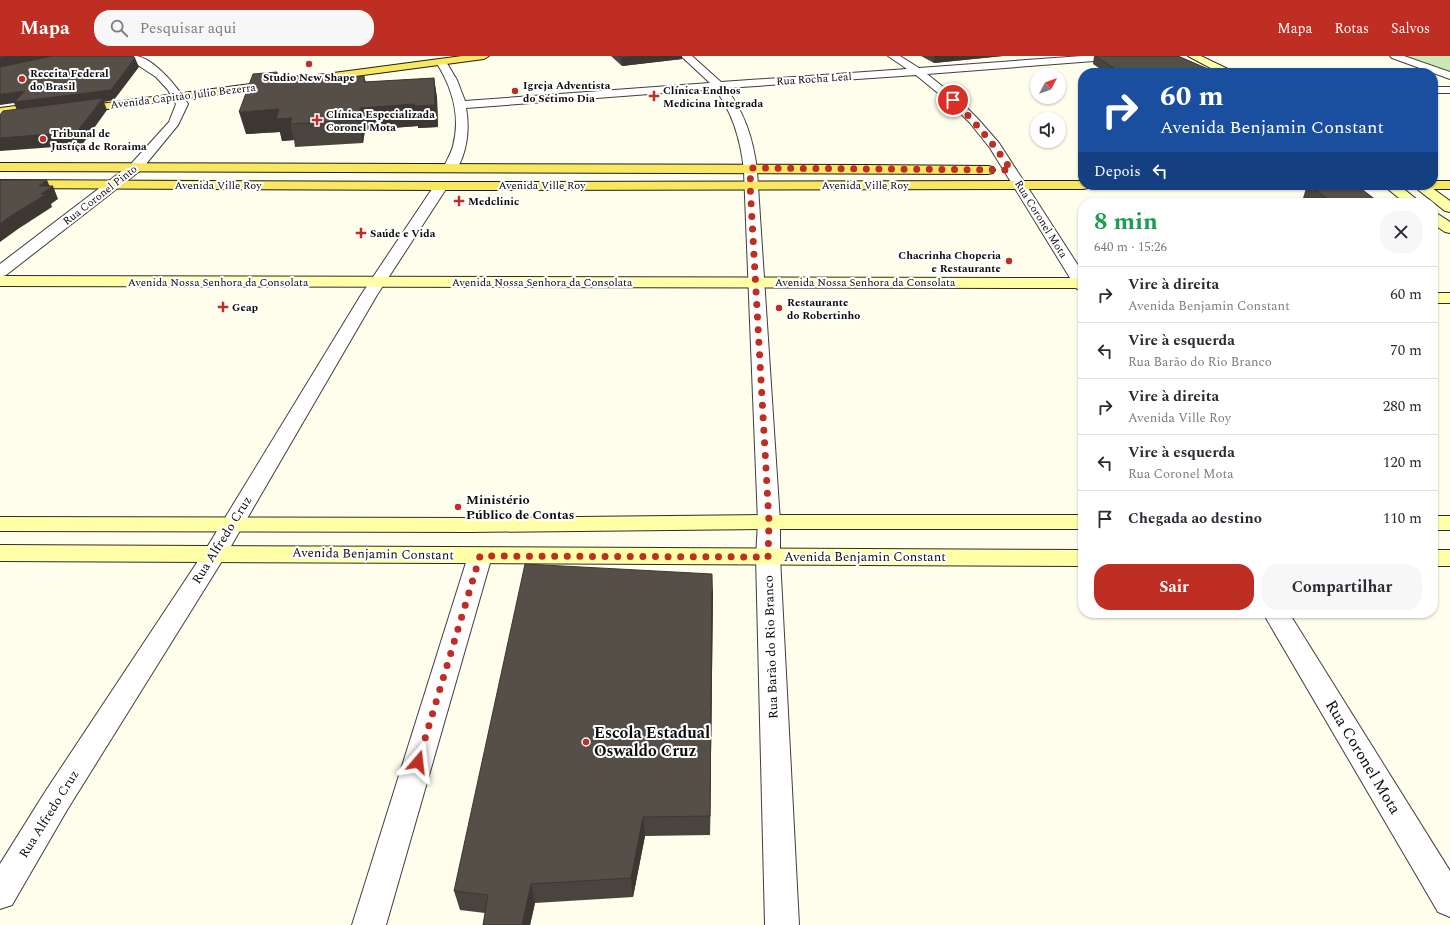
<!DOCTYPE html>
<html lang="pt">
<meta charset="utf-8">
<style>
:root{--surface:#fff;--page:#f7f7f7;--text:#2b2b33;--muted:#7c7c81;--line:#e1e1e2;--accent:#be2e23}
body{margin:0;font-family:Spectral,serif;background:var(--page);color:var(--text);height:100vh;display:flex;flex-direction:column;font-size:15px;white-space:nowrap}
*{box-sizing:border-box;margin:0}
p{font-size:13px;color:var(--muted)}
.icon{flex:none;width:22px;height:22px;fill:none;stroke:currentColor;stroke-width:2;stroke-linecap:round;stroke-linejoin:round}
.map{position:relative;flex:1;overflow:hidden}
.drawer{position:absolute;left:1078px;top:142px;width:360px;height:420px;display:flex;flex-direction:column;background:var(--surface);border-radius:16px;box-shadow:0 1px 3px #0004}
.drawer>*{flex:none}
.top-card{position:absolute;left:1078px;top:12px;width:360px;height:122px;border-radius:16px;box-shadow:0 1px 3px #0004;background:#1a4fa0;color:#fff;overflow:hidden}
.needle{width:26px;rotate:49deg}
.tools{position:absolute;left:1030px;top:12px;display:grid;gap:8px}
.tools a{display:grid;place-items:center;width:36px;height:36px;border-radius:50%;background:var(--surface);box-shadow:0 1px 3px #0004;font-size:20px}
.pin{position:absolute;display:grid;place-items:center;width:34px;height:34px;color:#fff;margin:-17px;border:2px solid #fff;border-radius:50%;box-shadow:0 1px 4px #0007}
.me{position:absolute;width:44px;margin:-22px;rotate:17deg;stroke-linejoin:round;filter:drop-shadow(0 0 3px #0008)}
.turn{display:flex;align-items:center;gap:14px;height:84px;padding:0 16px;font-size:18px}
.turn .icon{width:52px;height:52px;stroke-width:2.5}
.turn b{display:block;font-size:28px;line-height:34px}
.then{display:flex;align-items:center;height:38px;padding:0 16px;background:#0003;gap:8px;font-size:15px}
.round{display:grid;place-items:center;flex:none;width:42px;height:42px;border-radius:16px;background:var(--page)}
.overview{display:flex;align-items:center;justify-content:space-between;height:68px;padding:0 16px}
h1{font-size:24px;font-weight:700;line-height:30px;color:#1e9e55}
.cta{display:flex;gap:8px;margin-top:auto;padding:8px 16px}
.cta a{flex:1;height:46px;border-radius:16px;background:var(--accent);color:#fff;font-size:16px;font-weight:700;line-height:46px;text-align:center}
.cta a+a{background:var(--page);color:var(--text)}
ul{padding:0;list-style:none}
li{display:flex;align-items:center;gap:12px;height:56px;padding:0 16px;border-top:1px solid var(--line)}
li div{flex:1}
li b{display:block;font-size:15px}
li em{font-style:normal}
header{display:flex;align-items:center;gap:24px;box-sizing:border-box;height:56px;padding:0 20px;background:var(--accent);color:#fff}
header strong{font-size:19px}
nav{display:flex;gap:22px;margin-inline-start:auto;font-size:14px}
.search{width:280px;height:36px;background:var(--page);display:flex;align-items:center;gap:10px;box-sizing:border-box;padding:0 14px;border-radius:16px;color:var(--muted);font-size:15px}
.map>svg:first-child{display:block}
</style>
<header>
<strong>Mapa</strong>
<div class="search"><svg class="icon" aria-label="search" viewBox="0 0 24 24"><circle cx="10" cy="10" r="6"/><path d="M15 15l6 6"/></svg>Pesquisar aqui</div>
<nav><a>Mapa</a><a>Rotas</a><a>Salvos</a></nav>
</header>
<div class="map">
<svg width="1450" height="869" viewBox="0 0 1450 869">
<rect width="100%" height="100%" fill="#fffdeb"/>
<polygon fill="#cae9b5" points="1404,0 1450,0 1450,17"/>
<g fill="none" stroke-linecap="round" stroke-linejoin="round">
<g stroke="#3f3f3f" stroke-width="2">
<g id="minor">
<polygon points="1390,0 1404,0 1450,16 1450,23 1392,2"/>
<rect x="1433" y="31" width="17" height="6"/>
</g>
</g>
<g stroke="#3f3f3f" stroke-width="2">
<g id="tertiary">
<path d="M124 0C128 0 133 0 137 0 156 4 178 32 188 48L178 69 141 114 6 219 0 221V208L131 108 169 66 176 48 168 34 156 21Z"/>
<path d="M681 0H692L721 26 907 13 888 0H900L919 12 1082 0H1125L1120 3 927 18 957 42 978 63 999 87 1083 217V235L1077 233 1075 230 990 92 970 67 949 46 916 19 726 32C745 57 754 85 757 115L780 466V501L799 869H765L756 501 758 466 744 115C741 85 733 57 715 33L466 52C470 73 467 98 455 116H445L443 113C446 105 451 98 453 90 461 60 452 31 436 6L437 4H445L457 24 465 45 710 27Z"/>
<polygon points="441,126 446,127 448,130 377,239 227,497 67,754 12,849 0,853 0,808 45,736 206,493 361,239 436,127"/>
<polygon points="480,492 488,494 492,500 386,869 352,869 468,500 472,494"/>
<polygon points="1263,557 1289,557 1450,815 1450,861 1438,856"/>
</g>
</g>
<g stroke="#2e2e2e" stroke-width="2">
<g id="secondary">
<polygon points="1188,0 1201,0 1232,15 1233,17 1220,17"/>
<polygon points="1383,129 1399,129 1421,147 1405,147"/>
<polygon points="1412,129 1428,129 1450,145 1450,156 1445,155"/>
<polygon points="1433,157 1438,158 1450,166 1450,177 1445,176 1433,168"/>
<polygon points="0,220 1083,222 1083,232 0,230"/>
<rect x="1433" y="237" width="17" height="10"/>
<polygon points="769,459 1083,459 1083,473 769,473 471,476 0,475 0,461 471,462"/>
<rect x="1433" y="460" width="17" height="14"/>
<polygon points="0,489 1083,494 1083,510 0,505"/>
<rect x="1433" y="494" width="17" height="16"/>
</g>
</g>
<g stroke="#1d1d1d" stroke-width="2">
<g id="primary">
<polygon points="462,0 489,0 484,3 77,57 73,56 71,54 73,52 77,51"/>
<polygon points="46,46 52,49 50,51 0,58 0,52"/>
<polygon points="0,107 865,109 988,110 993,111 995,114 993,117 988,118 0,115"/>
<polygon points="0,124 441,126 1083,125 1083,129 1090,129 1088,132 1083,133 441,134 0,132"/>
<polygon points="1433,125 1450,125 1450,133 1198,133 1193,132 1191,129 1433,129"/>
</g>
</g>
<use href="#minor" fill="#fff" fill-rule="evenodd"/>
<use href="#tertiary" fill="#fff" fill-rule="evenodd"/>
<use href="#secondary" fill="#feffa6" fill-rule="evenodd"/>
<use href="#primary" fill="#fae760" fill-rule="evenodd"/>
</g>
<g fill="#49443e">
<polygon points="611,0 682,0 682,3 622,10"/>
<polygon points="921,0 1003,0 934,7"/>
<polygon points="1094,0 1178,0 1215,17 1106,17 1093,8"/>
<polygon points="364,20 366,26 434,22 437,42 438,71 418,72 418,70 365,74 363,87 295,91 294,84 282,85 280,76 246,78 279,21 327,23"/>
<polygon points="1307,129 1356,129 1380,147 1310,147 1303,142"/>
<polygon points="713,536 710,779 645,780 633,841 535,847 530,869 483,869 485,857 460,854 454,835"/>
</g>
<g fill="#3c3732">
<polygon points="8,0 60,0 0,12 0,2"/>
<polygon points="636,0 682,0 682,3 622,10 621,2"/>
<polygon points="935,0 1003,0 934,7"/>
<polygon points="135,2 139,11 114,44 104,46 107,54 82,89 0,95 0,82 18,57 14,47 0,49 0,38 25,35"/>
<polygon points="277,16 283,36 276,21"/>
<polygon points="434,22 437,42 438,71 418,72 418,70 365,74 363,87 358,64 360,52"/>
<polygon points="279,53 292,62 290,68 294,84 282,85 280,76 246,78 239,56"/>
<polygon points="47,124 50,131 53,130 58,143 51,148 52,151 18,173 0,186 0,168 39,130"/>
<polygon points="712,518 713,536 710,779 710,760"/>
<polygon points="643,761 645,780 633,841 631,822"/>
<polygon points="531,828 535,847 530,869 522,869"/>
</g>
<g fill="#554f48" stroke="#3c3732">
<polygon points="0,0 8,0 0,2"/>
<polygon points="52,0 133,0 135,2 111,34 14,46 25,35 0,38 0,11"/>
<polygon points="619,0 636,0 621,2"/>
<polygon points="1095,0 1178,0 1208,13 1215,17 1122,17"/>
<polygon points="277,16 276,21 325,18 324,23 364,20 364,26 434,22 435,49 414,50 414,48 360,52 358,64 290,68 292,62 276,63 279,53 239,56 253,18"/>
<polygon points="103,42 77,76 0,82 0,59 3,55"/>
<polygon points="0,124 47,124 39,130 53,130 41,138 47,138 12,159 0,168"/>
<polygon points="1310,129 1356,129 1380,147 1332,147"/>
<polygon points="525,508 712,518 710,760 643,761 631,822 531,828 522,869 483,869 488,839 454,835"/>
</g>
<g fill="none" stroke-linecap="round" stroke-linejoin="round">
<path stroke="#be2e23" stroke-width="7" stroke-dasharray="0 12.6" d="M418 706 480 500 768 501 769 466 750 128 751 112 1011 114C994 88 975 66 953 44"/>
</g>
<g fill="#be2e23" stroke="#fff" stroke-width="1.5">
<circle cx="309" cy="8" r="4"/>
<circle cx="22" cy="23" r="4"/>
<circle cx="515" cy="35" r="4"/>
<path d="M652 34h4v4h4v4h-4v4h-4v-4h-4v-4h4z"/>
<path d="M315 58h4v4h4v4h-4v4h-4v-4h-4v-4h4z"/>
<circle cx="43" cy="83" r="4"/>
<path d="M457 139h4v4h4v4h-4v4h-4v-4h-4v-4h4z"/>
<path d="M359 171h4v4h4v4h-4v4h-4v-4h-4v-4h4z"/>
<circle cx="1009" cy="205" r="4"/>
<path d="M221 245h4v4h4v4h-4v4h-4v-4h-4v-4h4z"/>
<circle cx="779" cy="252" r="4"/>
<circle cx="458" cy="451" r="4"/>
<circle cx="586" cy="686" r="4"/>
</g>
<g text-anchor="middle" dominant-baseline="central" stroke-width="4" stroke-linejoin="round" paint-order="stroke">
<g font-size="11" font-weight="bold" fill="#0c0c0c" stroke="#fff" text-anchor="start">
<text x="30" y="17">Receita Federal<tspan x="30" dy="13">do Brasil</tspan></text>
<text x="309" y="21" text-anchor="middle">Studio New Shape</text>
<text x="523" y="29">Igreja Adventista<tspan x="523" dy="13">do Sétimo Dia</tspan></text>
<text x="663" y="34">Clínica Endhos<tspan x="663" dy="13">Medicina Integrada</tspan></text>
<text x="326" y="58">Clínica Especializada<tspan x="326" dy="13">Coronel Mota</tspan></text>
<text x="51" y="77">Tribunal de<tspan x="51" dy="13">Justíça de Roraima</tspan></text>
<text x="468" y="145">Medclinic</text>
<text x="370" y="177">Saúde e Vida</text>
<text x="1001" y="199" text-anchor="end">Chacrinha Choperia<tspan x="1001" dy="13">e Restaurante</tspan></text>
<text x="787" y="246">Restaurante<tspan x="787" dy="13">do Robertinho</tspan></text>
<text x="232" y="251">Geap</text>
</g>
<g font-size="11" fill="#0c0c0c" stroke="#fff">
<text transform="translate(814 23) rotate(-4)">Rua Rocha Leal</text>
<text transform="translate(183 40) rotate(-7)">Avenida Capitão Júlio Bezerra</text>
<text x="218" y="129">Avenida Ville Roy</text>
<text x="542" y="129">Avenida Ville Roy</text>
<text x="865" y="129">Avenida Ville Roy</text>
<text transform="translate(100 139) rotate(-38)">Rua Coronel Pinto</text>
<text transform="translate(1041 163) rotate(58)">Rua Coronel Mota</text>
<text x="218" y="226">Avenida Nossa Senhora da Consolata</text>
<text x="542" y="226">Avenida Nossa Senhora da Consolata</text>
<text x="865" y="226">Avenida Nossa Senhora da Consolata</text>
</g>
<g font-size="13" font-weight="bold" fill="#0c0c0c" stroke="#fff" text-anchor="start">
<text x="466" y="444">Ministério<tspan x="466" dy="15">Público de Contas</tspan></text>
</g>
<g font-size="13" fill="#0c0c0c" stroke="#fff">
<text transform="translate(222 484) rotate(-58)">Rua Alfredo Cruz</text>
<text transform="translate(373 498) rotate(1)">Avenida Benjamin Constant</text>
<text x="865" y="501">Avenida Benjamin Constant</text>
<text transform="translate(771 591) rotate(-92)">Rua Barão do Rio Branco</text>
<text transform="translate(49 758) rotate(-58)">Rua Alfredo Cruz</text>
</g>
<g font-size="16" font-weight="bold" fill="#0c0c0c" stroke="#fff" text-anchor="start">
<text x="594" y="677">Escola Estadual<tspan x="594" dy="18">Oswaldo Cruz</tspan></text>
</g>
<g font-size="16" fill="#0c0c0c" stroke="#fff">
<text transform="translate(1363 701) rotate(59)">Rua Coronel Mota</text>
</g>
</g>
</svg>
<div class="tools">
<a><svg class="needle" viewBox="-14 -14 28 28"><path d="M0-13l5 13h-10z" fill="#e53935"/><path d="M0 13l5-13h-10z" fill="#7c7c81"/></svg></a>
<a><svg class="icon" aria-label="sound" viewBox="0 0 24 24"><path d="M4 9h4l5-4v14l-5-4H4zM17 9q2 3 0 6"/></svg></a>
</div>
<div class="pin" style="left:953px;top:44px;background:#d93025"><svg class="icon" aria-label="arrive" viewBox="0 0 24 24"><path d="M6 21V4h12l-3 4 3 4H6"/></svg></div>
<svg class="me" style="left:418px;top:706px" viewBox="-20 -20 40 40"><path d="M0-17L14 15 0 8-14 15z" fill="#be2e23" stroke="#fff" stroke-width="4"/></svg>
<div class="top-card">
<div class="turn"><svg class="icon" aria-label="right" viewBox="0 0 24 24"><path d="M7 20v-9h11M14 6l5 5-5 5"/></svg><div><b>60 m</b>Avenida Benjamin Constant</div></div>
<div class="then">Depois<svg class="icon" aria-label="left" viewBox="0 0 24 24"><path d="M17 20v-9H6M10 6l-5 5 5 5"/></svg></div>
</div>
<section class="drawer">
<div class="overview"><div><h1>8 min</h1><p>640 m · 15:26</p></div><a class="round"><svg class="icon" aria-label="close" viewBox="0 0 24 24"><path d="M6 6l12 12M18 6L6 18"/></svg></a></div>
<ul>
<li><svg class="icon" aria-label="right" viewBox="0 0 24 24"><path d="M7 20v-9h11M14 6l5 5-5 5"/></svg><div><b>Vire à direita</b><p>Avenida Benjamin Constant</p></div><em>60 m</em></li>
<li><svg class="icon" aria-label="left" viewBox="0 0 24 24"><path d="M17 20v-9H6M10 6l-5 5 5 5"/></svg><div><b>Vire à esquerda</b><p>Rua Barão do Rio Branco</p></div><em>70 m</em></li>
<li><svg class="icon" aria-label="right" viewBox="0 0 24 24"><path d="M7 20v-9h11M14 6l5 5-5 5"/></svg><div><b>Vire à direita</b><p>Avenida Ville Roy</p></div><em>280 m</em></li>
<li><svg class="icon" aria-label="left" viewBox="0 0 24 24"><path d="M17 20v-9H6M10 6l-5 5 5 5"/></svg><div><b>Vire à esquerda</b><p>Rua Coronel Mota</p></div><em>120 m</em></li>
<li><svg class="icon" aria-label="arrive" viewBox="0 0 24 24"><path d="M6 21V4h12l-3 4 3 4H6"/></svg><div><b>Chegada ao destino</b></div><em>110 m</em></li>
</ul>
<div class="cta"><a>Sair</a><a>Compartilhar</a></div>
</section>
</div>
